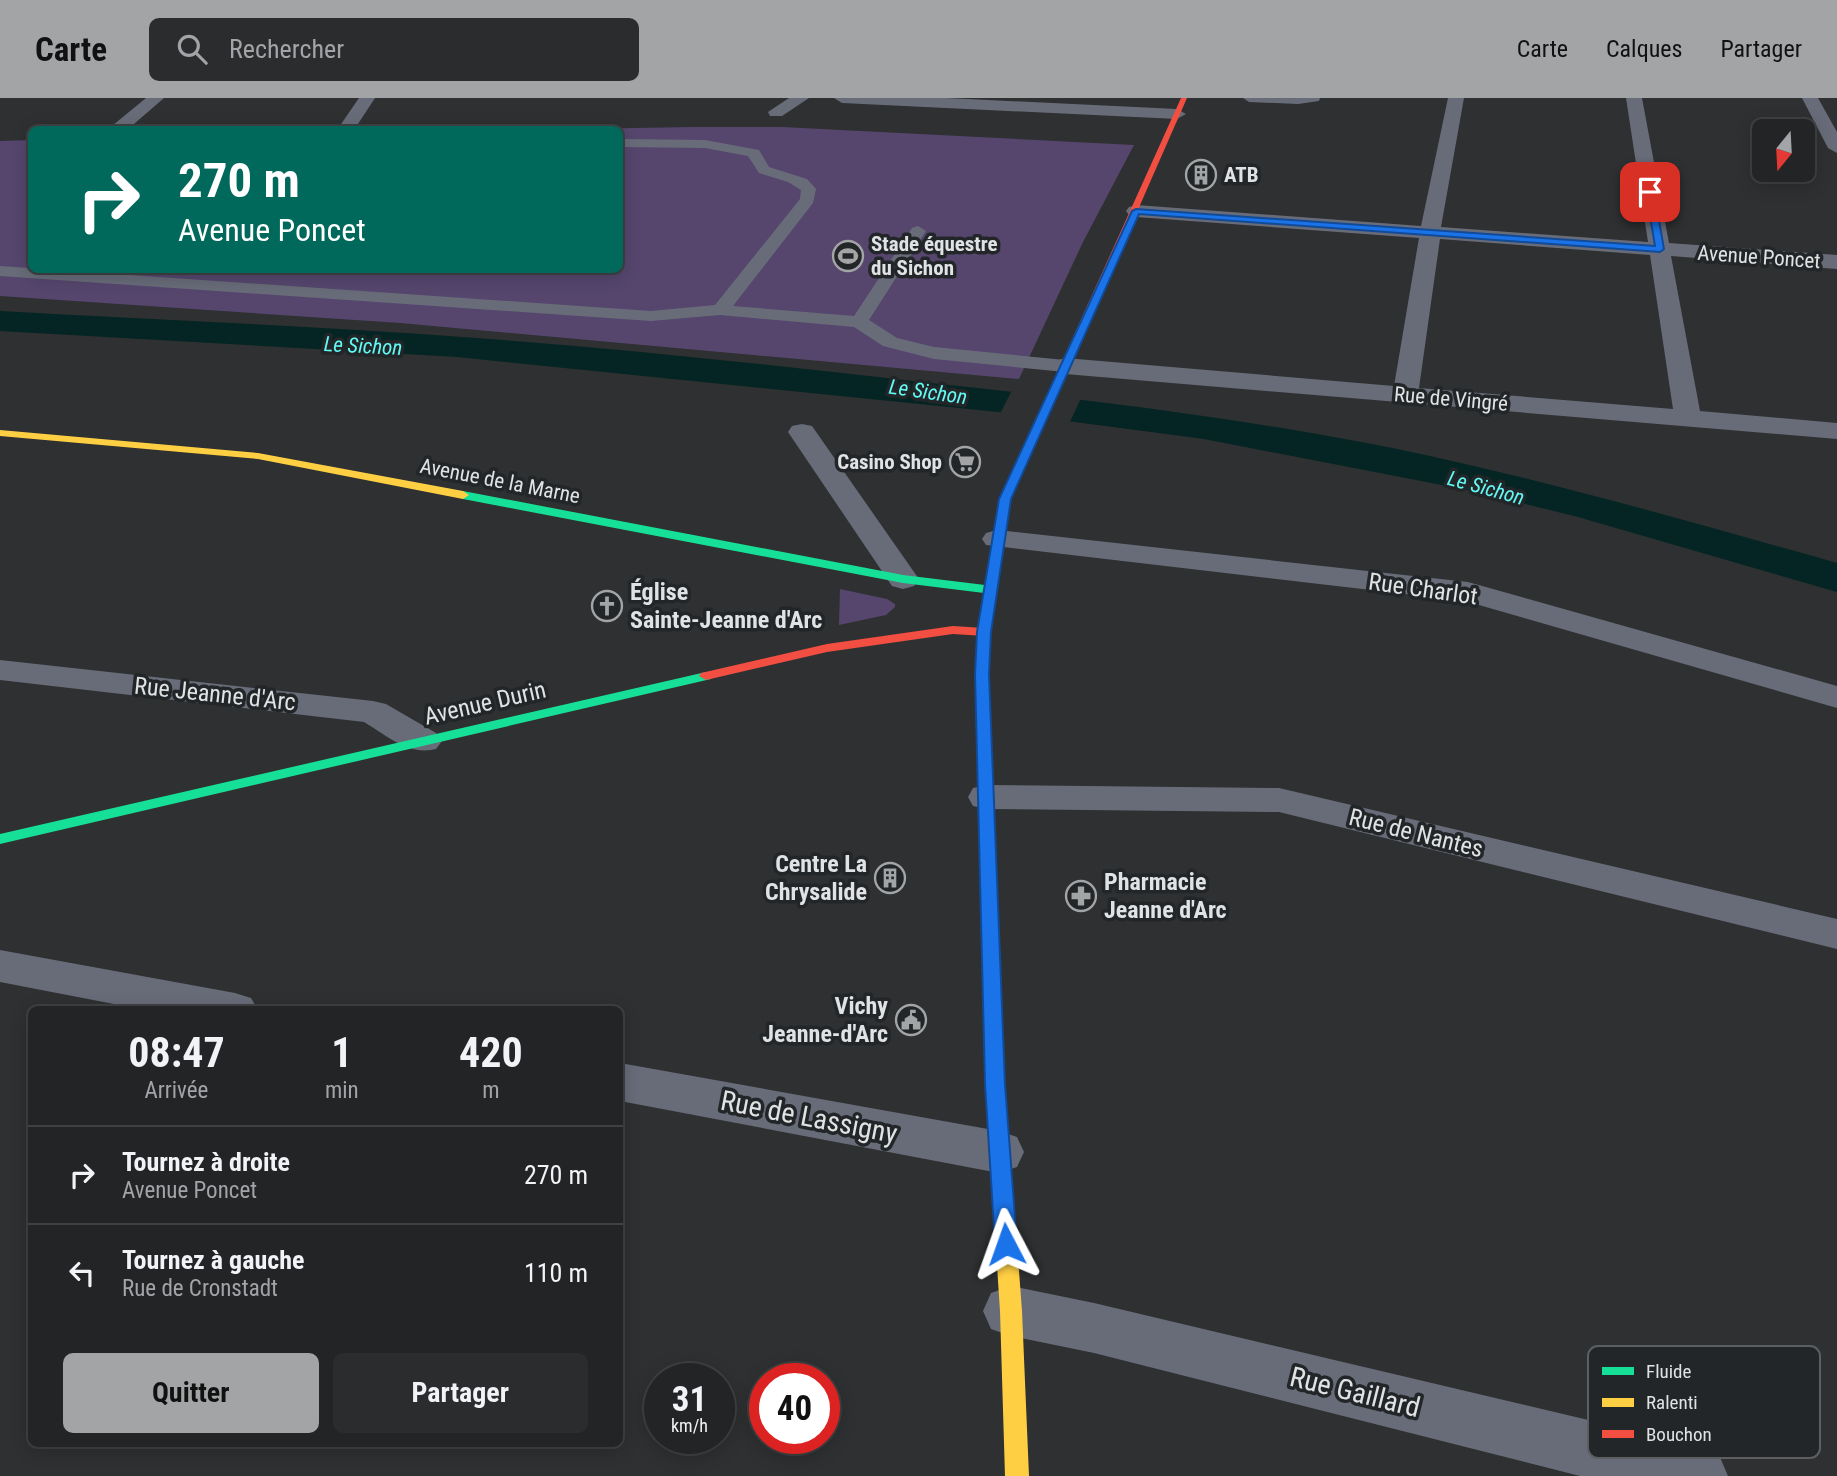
<!DOCTYPE html>
<html lang="fr">
<meta charset="utf-8">
<style>
:root{--surface:#222425;--page:#2a2c2d;--text:#f1f3f6;--muted:#a2a4a7;--line:#3f4142;--accent:#a2a4a5}
body{margin:0;font-family:"Roboto Condensed",sans-serif;background:var(--page);color:var(--text);height:100vh;display:flex;flex-direction:column;font-size:26px;white-space:nowrap}
*{box-sizing:border-box;margin:0}
p{font-size:23px;color:var(--muted)}
.icon{flex:none;width:38px;height:38px;fill:none;stroke:currentColor;stroke-width:2;stroke-linecap:round;stroke-linejoin:round}
.map{position:relative;flex:1;overflow:hidden}
.sheet{position:absolute;left:28px;top:908px;width:595px;height:441px;display:flex;flex-direction:column;background:var(--surface);border-radius:10px;box-shadow:0 4px 18px #0003,0 0 0 2px var(--line)}
.sheet>*{flex:none}
.top-card{position:absolute;left:28px;top:28px;width:595px;height:147px;border-radius:10px;box-shadow:0 4px 18px #0003,0 0 0 2px var(--line);background:#00695c;color:#fff;overflow:hidden}
.needle{width:46px;rotate:198deg}
.controls{position:absolute;left:1752px;top:21px;display:grid;gap:14px}
.controls a{display:grid;place-items:center;width:63px;height:63px;border-radius:10px;background:var(--surface);box-shadow:0 4px 18px #0003,0 0 0 2px var(--line);font-size:35px}
.speed{position:absolute;left:644px;top:1265px;display:flex;gap:14px;font-size:35px;font-weight:700;text-align:center}
.speed>*{display:grid;place-content:center;width:91px;height:91px;border-radius:50%;background:var(--surface);box-shadow:0 4px 18px #0003,0 0 0 2px var(--line);line-height:1}
.speed small{font-size:18px;font-weight:400}
.speed .limit{border:10px solid #d22;background:#fff;color:#111}
.pin{position:absolute;display:grid;place-items:center;width:60px;height:60px;color:#fff;margin:-30px;border-radius:14px;box-shadow:0 4px 10px #0006}
.me{position:absolute;width:77px;margin:-38px;rotate:356deg;stroke-linejoin:round;filter:drop-shadow(0 0 5px #0008)}
.turn{display:flex;align-items:center;gap:24px;height:147px;padding:0 35px;font-size:32px}
.turn .icon{width:91px;height:91px;stroke-width:2.5}
.turn b{display:block;font-size:49px;line-height:60px}
.eta{display:flex;justify-content:space-evenly;align-items:center;height:119px;text-align:center}
.eta b{font-size:42px;font-weight:700;line-height:49px}
.primary-button{display:flex;gap:14px;margin-top:auto;padding:14px 35px}
.primary-button a{flex:1;height:80px;border-radius:10px;background:var(--accent);color:#111;font-size:28px;font-weight:700;line-height:80px;text-align:center}
.primary-button a+a{background:var(--page);color:var(--text)}
ul{padding:0;list-style:none}
li{display:flex;align-items:center;gap:21px;height:98px;padding:0 35px;border-top:2px solid var(--line)}
li div{flex:1}
li b{display:block;font-size:26px}
li em{font-style:normal}
header{display:flex;align-items:center;gap:42px;box-sizing:border-box;height:98px;padding:0 35px;background:var(--accent);color:#111}
header strong{font-size:33px}
nav{display:flex;gap:38px;margin-inline-start:auto;font-size:24px}
.search{width:490px;height:63px;background:var(--page);display:flex;align-items:center;gap:18px;box-sizing:border-box;padding:0 24px;border-radius:10px;color:var(--muted);font-size:26px}
.map>svg:first-child{display:block}
</style>
<header>
<strong>Carte</strong>
<div class="search"><svg class="icon" aria-label="search" viewBox="0 0 24 24"><circle cx="10" cy="10" r="6"/><path d="M15 15l6 6"/></svg>Rechercher</div>
<nav><a>Carte</a><a>Calques</a><a>Partager</a></nav>
</header>
<div class="map">
<svg width="1837" height="1378" viewBox="0 0 1837 1378">
<rect width="100%" height="100%" fill="#2e3031"/>
<g fill="#56466e">
<polygon points="693,29 782,29 1134,47 1083,144 1019,281 400,225 0,198 0,43 31,42 32,172 620,172 620,32 578,31"/>
<polygon points="840,491 887,501 895,506 895,509 886,517 839,527"/>
</g>
<path fill="#042523" d="M0 213C158 222 317 228 476 240 625 251 774 267 922 284 1092 302 1263 322 1430 358 1567 388 1702 427 1837 465V494L1578 419 1473 393 1204 341 998 314 457 259 0 233Z"/>
<polygon fill="#2e3031" points="1013,290 1082,298 1069,326 999,318"/>
<g fill="none" stroke-linecap="round" stroke-linejoin="round">
<g fill="#686c79" fill-rule="evenodd">
<polygon points="1243,0 1320,0 1319,3 1298,6 1249,4"/>
<polygon points="620,41 705,42 759,52 769,69 807,81 816,91 813,105 733,208 854,218 912,130 918,128 926,133 869,222 897,240 934,249 1065,262 1075,268 1065,274 934,261 883,248 854,229 720,217 651,223 0,178 0,168 651,213 715,207 800,101 801,92 788,84 759,75 748,58 705,50 620,49"/>
</g>
<g fill="#686c79" fill-rule="evenodd">
<polygon points="146,0 164,0 127,32 107,32"/>
<polygon points="359,0 375,0 354,32 337,32"/>
<polygon points="789,0 809,0 782,18 770,18 768,14"/>
<polygon points="834,0 947,0 1177,11 1186,16 1177,21 842,5"/>
<path d="M1448 0H1464L1441 129 1648 144 1626 0H1642L1669 145 1837 157V171L1671 158 1700 313 1837 325V341L1065 276 1056 273 1052 268 1056 263 1065 260 1394 288 1419 140 1136 119 1129 117 1126 113 1129 109 1136 107 1421 128ZM1440 141 1650 157 1673 311 1419 290Z"/>
<polygon points="1802,0 1818,0 1837,34 1837,55 1828,50"/>
<polygon points="802,326 812,328 914,474 919,481 914,488 903,491 892,488 788,334 792,328"/>
<polygon points="997,432 1468,484 1837,588 1837,610 1465,503 986,447 982,441 986,435"/>
<path d="M0 562 373 603 386 606 436 635 442 643 436 651C409 658 386 637 364 624L0 582Z"/>
<polygon points="987,687 1279,690 1837,821 1837,851 1279,714 987,711 973,708 968,699 973,690"/>
<polygon points="0,852 235,895 251,900 258,912 145,912 0,884"/>
<polygon points="620,965 999,1033 1017,1039 1024,1054 1017,1069 999,1075 620,1003"/>
<polygon points="1011,1188 1094,1205 1698,1348 1719,1357 1728,1378 1580,1378 1094,1255 1011,1238 991,1231 983,1213 991,1195"/>
</g>
<g fill="#16e098" fill-rule="evenodd">
<polygon points="1046,307 1051,310 1011,401 991,534 989,576 1001,893 999,898 992,900 985,898 983,893 975,576 977,534 984,495 903,485 463,401 457,397 463,393 903,477 985,487 999,401 1041,310"/>
<polygon points="706,574 711,575 713,578 711,581 0,746 0,736"/>
</g>
<g fill="#ffcf43" fill-rule="evenodd">
<polygon points="0,332 258,355 463,393 469,397 463,401 258,361 0,338"/>
<polygon points="992,886 999,888 1001,893 1005,986 1022,1213 1029,1378 1005,1378 1000,1213 985,986 983,893 985,888"/>
</g>
<g fill="#f24e42" fill-rule="evenodd">
<polygon points="1181,0 1187,0 1051,310 1042,312 1041,310"/>
<polygon points="953,528 984,530 991,534 984,538 953,536 827,554 706,582 699,578 701,575 827,546"/>
</g>
</g>
<polygon fill="#1a73e8" stroke="#114b97" stroke-width="2" points="1650,92 1654,94 1664,151 1660,154 1139,116 1011,401 991,534 989,576 1005,986 1017,1146 1014,1153 1006,1156 998,1153 995,1146 985,986 975,576 977,534 999,401 1132,113 1136,111 1655,148 1646,94"/>
<defs>
<g id="building-ring" transform="scale(1.575)"><circle r="9.5" fill="#232628" stroke="#a2a4a5" stroke-width="1.5"/><path d="M-4-6H4V6H1V3H-1V6H-4ZM-2.5-4.3h1.7v1.8h-1.7ZM.8-4.3h1.7v1.8H.8ZM-2.5-1h1.7V.8h-1.7ZM.8-1h1.7V.8H.8Z" fill="#a2a4a5"/></g>
<g id="stadium-ring" transform="scale(1.575)"><circle r="9.5" fill="#232628" stroke="#a2a4a5" stroke-width="1.5"/><path d="M0-5a6.5 5 0 1 0 0 10a6.5 5 0 1 0 0-10ZM-3.5-1.8h7v3.6h-7Z" fill="#a2a4a5"/></g>
<g id="supermarket-ring" transform="scale(1.575)"><circle r="9.5" fill="#232628" stroke="#a2a4a5" stroke-width="1.5"/><path d="M-6-5.5h2.5l.6 2H6L4.5 2H-2.5L-4.4-4H-6ZM-1.5 3.2a1.3 1.3 0 1 0 .1 0ZM3 3.2a1.3 1.3 0 1 0 .1 0Z" fill="#a2a4a5"/></g>
<g id="church-ring" transform="scale(1.575)"><circle r="9.5" fill="#232628" stroke="#a2a4a5" stroke-width="1.5"/><path d="M-1.2-6h2.4v3.5h3.3v2.4h-3.3V6h-2.4V-.1h-3.3v-2.4h3.3Z" fill="#a2a4a5"/></g>
<g id="pharmacy-ring" transform="scale(1.575)"><circle r="9.5" fill="#232628" stroke="#a2a4a5" stroke-width="1.5"/><path d="M-2-6h4v4h4v4h-4v4h-4v-4h-4v-4h4Z" fill="#a2a4a5"/></g>
<g id="civic-ring" transform="scale(1.575)"><circle r="9.5" fill="#232628" stroke="#a2a4a5" stroke-width="1.5"/><path d="M-.6-6.5H3V-4.5H.6V-3L4-1V1h2V6H-6V1h2V-1L-.6-3ZM-1.2 2.5V6h2.4V2.5Z" fill="#a2a4a5"/></g>
</defs>
<g fill-rule="evenodd">
<use href="#building-ring" x="1201" y="77"/>
<use href="#stadium-ring" x="848" y="158"/>
<use href="#supermarket-ring" x="965" y="364"/>
<use href="#church-ring" x="607" y="508"/>
<use href="#building-ring" x="890" y="780"/>
<use href="#pharmacy-ring" x="1081" y="798"/>
<use href="#civic-ring" x="911" y="922"/>
</g>
<g text-anchor="middle" dominant-baseline="central" stroke-width="7" stroke-linejoin="round" paint-order="stroke">
<g font-size="21" font-weight="bold" fill="#e0e2e4" stroke="#232628" text-anchor="start">
<text x="1224" y="77">ATB</text>
<text x="871" y="146">Stade équestre<tspan x="871" dy="24">du Sichon</tspan></text>
<text x="942" y="364" text-anchor="end">Casino Shop</text>
</g>
<g font-size="21" fill="#e0e2e4" stroke="#232628">
<text transform="translate(1759 159) rotate(4)">Avenue Poncet</text>
<text transform="translate(1451 301) rotate(5)">Rue de Vingré</text>
<text transform="translate(500 383) rotate(11)">Avenue de la Marne</text>
</g>
<g font-size="21" font-style="italic" fill="#61fbf5" stroke="#232628">
<text transform="translate(363 248) rotate(3)">Le Sichon</text>
<text transform="translate(928 294) rotate(8)">Le Sichon</text>
<text transform="translate(1486 390) rotate(15)">Le Sichon</text>
</g>
<g font-size="24" fill="#e0e2e4" stroke="#232628">
<text transform="translate(1423 491) rotate(8)">Rue Charlot</text>
<text transform="translate(215 596) rotate(6)">Rue Jeanne d'Arc</text>
<text transform="translate(485 605) rotate(-13)">Avenue Durin</text>
<text transform="translate(1416 735) rotate(14)">Rue de Nantes</text>
</g>
<g font-size="24" font-weight="bold" fill="#e0e2e4" stroke="#232628" text-anchor="start">
<text x="630" y="494">Église<tspan x="630" dy="28">Sainte-Jeanne d'Arc</tspan></text>
<text x="867" y="766" text-anchor="end">Centre La<tspan x="867" dy="28">Chrysalide</tspan></text>
<text x="1104" y="784">Pharmacie<tspan x="1104" dy="28">Jeanne d'Arc</tspan></text>
<text x="888" y="908" text-anchor="end">Vichy<tspan x="888" dy="28">Jeanne-d'Arc</tspan></text>
</g>
<g font-size="28" fill="#e0e2e4" stroke="#232628">
<text transform="translate(809 1019) rotate(11)">Rue de Lassigny</text>
<text transform="translate(1355 1294) rotate(14)">Rue Gaillard</text>
</g>
</g>
<rect x="1588" y="1248" width="232" height="112" rx="10" fill="#232628" stroke="#5c5e60" stroke-width="2"/>
<rect x="1602" y="1269" width="32" height="8" fill="#16e098"/>
<rect x="1602" y="1300" width="32" height="9" fill="#ffcf43"/>
<rect x="1602" y="1332" width="32" height="8" fill="#f24e42"/>
<g font-size="19" fill="#e0e2e4">
<text x="1646" y="1280">Fluide</text>
<text x="1646" y="1311">Ralenti</text>
<text x="1646" y="1343">Bouchon</text>
</g>
</svg>
<div class="controls">
<a><svg class="needle" viewBox="-14 -14 28 28"><path d="M0-13l5 13h-10z" fill="#e53935"/><path d="M0 13l5-13h-10z" fill="#a2a4a7"/></svg></a>
</div>
<div class="speed"><div>31<small>km/h</small></div><div class="limit">40</div></div>
<div class="pin" style="left:1650px;top:94px;background:#d93025"><svg class="icon" aria-label="arrive" viewBox="0 0 24 24"><path d="M6 21V4h12l-3 4 3 4H6"/></svg></div>
<svg class="me" style="left:1006px;top:1146px" viewBox="-20 -20 40 40"><path d="M0-17L14 15 0 8-14 15z" fill="#1a73e8" stroke="#fff" stroke-width="4"/></svg>
<div class="top-card">
<div class="turn"><svg class="icon" aria-label="right" viewBox="0 0 24 24"><path d="M7 20v-9h11M14 6l5 5-5 5"/></svg><div><b>270 m</b>Avenue Poncet</div></div>
</div>
<section class="sheet">
<div class="eta">
<div><b>08:47</b><p>Arrivée</p></div>
<div><b>1</b><p>min</p></div>
<div><b>420</b><p>m</p></div>
</div>
<ul>
<li><svg class="icon" aria-label="right" viewBox="0 0 24 24"><path d="M7 20v-9h11M14 6l5 5-5 5"/></svg><div><b>Tournez à droite</b><p>Avenue Poncet</p></div><em>270 m</em></li>
<li><svg class="icon" aria-label="left" viewBox="0 0 24 24"><path d="M17 20v-9H6M10 6l-5 5 5 5"/></svg><div><b>Tournez à gauche</b><p>Rue de Cronstadt</p></div><em>110 m</em></li>
</ul>
<div class="primary-button"><a>Quitter</a><a>Partager</a></div>
</section>
</div>
